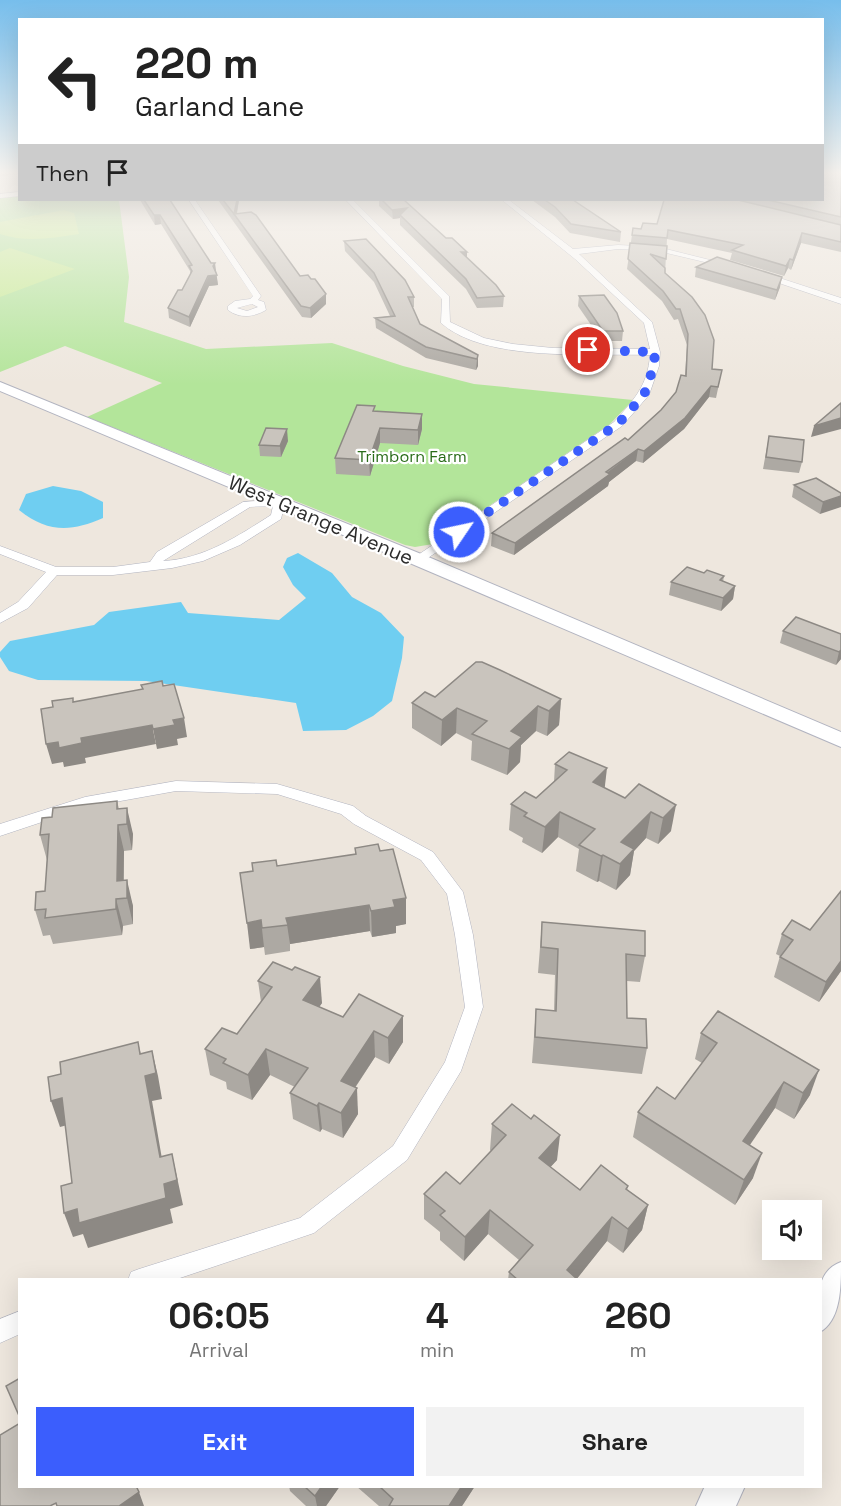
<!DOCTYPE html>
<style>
:root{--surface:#fff;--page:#f2f2f2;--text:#222;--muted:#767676;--accent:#3b5efd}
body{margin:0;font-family:"Space Grotesk",sans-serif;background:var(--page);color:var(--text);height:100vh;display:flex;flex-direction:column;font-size:22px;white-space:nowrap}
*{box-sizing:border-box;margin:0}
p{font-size:20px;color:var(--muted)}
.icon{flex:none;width:33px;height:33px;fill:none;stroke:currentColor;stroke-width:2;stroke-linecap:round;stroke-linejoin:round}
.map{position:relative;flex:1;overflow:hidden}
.side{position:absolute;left:18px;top:1278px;width:804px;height:210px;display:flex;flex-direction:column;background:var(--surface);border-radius:0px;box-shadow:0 6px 24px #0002}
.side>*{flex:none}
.top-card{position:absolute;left:18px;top:18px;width:806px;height:183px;border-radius:0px;box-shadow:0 6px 24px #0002;background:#fff;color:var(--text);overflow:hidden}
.buttons{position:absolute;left:762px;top:1200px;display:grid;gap:12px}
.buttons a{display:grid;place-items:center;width:60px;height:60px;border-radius:0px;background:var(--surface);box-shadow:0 6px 24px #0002;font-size:30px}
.pin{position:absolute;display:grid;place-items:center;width:51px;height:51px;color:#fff;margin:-26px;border:3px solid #fff;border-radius:50%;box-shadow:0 2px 6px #0007}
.me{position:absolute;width:66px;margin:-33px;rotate:56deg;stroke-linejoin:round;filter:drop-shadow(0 0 4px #0008)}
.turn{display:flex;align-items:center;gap:21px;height:126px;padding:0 18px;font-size:27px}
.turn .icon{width:78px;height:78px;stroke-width:2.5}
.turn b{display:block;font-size:42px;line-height:51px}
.then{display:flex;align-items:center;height:57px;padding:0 18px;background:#0003;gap:12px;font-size:22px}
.eta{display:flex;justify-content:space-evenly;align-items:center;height:102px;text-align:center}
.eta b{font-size:36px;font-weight:700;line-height:42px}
.primary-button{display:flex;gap:12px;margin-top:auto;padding:12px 18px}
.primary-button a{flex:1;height:69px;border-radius:0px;background:var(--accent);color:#fff;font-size:24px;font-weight:700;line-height:69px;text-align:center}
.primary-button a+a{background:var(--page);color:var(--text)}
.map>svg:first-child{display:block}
</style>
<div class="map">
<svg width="841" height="1506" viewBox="0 0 841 1506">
<rect width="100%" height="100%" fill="#eee7de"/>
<polygon fill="#b3e59a" points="19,196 20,200 119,200 129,277 124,322 206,349 332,343 403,366 474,384 633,400 610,424 433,544 415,547 405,545 87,417 162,383 65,346 0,372 0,198"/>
<g fill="#c7ec95">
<path d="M64 210 74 213 79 234C52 238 27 243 0 234V222Z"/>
<polygon points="10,248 75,269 0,297 0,252"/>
</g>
<g fill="#6fcef1">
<path d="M53 486 81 491 103 502V518C71 532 48 533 19 510L26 494Z"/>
<polygon points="298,553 332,573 352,597 381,613 404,637 402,658 392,701 373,716 346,730 303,731 296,703 146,681 38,680 9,671 0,657 0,652 10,641 94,625 109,612 181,602 188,613 279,620 306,598 293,585 283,567 287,558"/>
</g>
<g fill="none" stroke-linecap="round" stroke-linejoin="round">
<g stroke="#b2b4c0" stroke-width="1">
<g id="street">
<polygon points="20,192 20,196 0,198 0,194"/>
<path d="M189 200H195L261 296 258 300 264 302 266 310C254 317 240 319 228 310V306L235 301 250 299 253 296ZM252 304 258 307 247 311 237 308Z"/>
<path d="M346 200H353L449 296 450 322 484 338 513 344 553 348 650 349 644 323 575 259 502 200H509L573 249 618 245 658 247 734 266 730 268 658 251 618 249 579 254 652 322 660 352 659 366 649 395 622 426 419 564 415 563 413 560 415 557 614 422C634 400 648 385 650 355 593 353 486 363 441 323L442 299Z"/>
<polygon points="761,272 841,298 841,304 758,276 758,272"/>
<path d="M279 499 285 502 281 519 240 545 203 561 172 568 113 575H57L28 608 0 623V613L18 602 46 572 0 554V546L56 567H113L150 562 157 552 243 502ZM273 506 271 515C238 536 204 559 163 561L250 507Z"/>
<polygon points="176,781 277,784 353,806 366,816 433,852 463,892 473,935 483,1007 461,1071 407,1160 314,1233 174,1280 128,1280 131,1272 139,1269 300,1218 393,1146 445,1062 465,1007 455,935 447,894 421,860 354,824 341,814 277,794 176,791 87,807 0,836 0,824 85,797"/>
<polygon points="20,1311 20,1334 0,1343 0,1319"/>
</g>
</g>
<g stroke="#b2b4c0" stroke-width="2">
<g id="secondary">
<polygon points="0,382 426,556 841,732 841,747 412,564 0,391"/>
<path d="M841 1262C841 1287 841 1320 820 1332 820 1305 812 1273 841 1262Z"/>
<polygon points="705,1486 745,1486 736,1506 696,1506"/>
</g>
</g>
<use href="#street" fill="#fff" fill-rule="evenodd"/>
<use href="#secondary" fill="#fff" fill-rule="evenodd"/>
</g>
<g fill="#ada9a3">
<polygon points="841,173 841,252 801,243 791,270 788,268 784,276 730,260 732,253 667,239 665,273 712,369 722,370 716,398 709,397 684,429 643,463 636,461 609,482 608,486 514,555 491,546 492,533 628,440 661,410 676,392 685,375 687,345 678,319 674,320 662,301 627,269 633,228 641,229 657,224 664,200 822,200"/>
<polygon points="140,200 170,200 216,273 218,285 209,286 190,327 169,318 168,308 182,290 190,275 190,271 161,224 155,225"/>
<polygon points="218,200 239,200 237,214 300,276 326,304 311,318 302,317"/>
<polygon points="379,200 404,200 467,258 504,296 503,307 477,308 466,289 400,225 400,218 393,219 379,206"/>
<polygon points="532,200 573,200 621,232 620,242 570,233 555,217"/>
<polygon points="344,241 414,297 414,307 412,307 420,324 478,355 478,366 476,370 426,358 376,328 375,318 390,316 374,282 345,251"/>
<polygon points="696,267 780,287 775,300 695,277"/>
<polygon points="579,296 623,331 622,341 602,341 578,306"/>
<polygon points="375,411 422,414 422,429 418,445 380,443 370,476 336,474 335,458"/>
<polygon points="769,436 802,462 799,473 763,469"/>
<polygon points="288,441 281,457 260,456 259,445"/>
<polygon points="794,485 841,493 820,514 792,497"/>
<polygon points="704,573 724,576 723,582 735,586 733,599 721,611 669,595 671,582"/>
<polygon points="783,631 841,634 841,659 836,665 780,643"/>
<polygon points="435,697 561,699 559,725 547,736 536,731 521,745 520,762 507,775 471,760 472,741 456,733 441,746 412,728 412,703"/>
<polygon points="555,764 625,798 639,784 671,831 658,844 646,838 634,851 630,875 616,890 599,881 597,882 576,871 579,849 558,837 542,853 522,842 523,838 509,830 511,804 536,798 554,782"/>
<polygon points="117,801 119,809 133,834 132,850 124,851 124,880 133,906 133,924 123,926 122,935 53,944 50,935 43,936 35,910 45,891 47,860 40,835 52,817"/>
<polygon points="355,848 380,851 406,898 406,924 396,926 396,933 372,937 370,931 290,944 290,951 265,955 264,947 250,949 277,866 355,855"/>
<polygon points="841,891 841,971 819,1002 774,977 780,956 776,954 782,934 810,930"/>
<polygon points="542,922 645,956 640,982 627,981 627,1018 647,1048 642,1074 532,1063 536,1009 554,1011 555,975 538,973"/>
<polygon points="258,981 322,1003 319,1007 403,1042 389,1064 375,1057 355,1088 358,1114 343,1138 322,1129 320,1132 293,1119 290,1093 295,1087 270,1075 252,1100 227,1089 226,1082 210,1075 205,1049 237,1034 261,1002"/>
<polygon points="701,1033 810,1095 794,1119 775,1108 749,1145 753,1178 735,1205 633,1137 638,1112 675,1099 702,1063 695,1059"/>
<polygon points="492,1124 557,1160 550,1167 580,1190 628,1186 627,1190 648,1205 642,1230 623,1253 607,1241 577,1278 578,1280 508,1280 509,1272 519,1260 488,1234 464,1261 440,1240 440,1232 424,1219 424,1194 460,1184 491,1151 490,1150"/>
<polygon points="289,1486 340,1486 326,1506 306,1506 290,1491"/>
<polygon points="356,1486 475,1486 462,1506 379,1506"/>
</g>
<g fill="#8d8984">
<polygon points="0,173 20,173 20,174 0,176"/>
<polygon points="237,200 239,200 236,217 234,214 235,224 234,214"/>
<polygon points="407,208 400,215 400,218 393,219 392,210"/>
<polygon points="154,215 160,215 161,224 155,225"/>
<polygon points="802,233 801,243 791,270 793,260"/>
<polygon points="461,252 467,252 467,261"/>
<polygon points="790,259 788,268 784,276 786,266"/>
<polygon points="215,263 218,285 209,286 190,327 189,317"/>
<polygon points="782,277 780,287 775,300 777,290"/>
<polygon points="326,294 326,304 311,318 310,308"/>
<polygon points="478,355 478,366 476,370 477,359"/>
<polygon points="711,386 709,397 684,429 643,463 644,451"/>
<polygon points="422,414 422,429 418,445 418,430"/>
<polygon points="841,418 841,429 811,437 814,426"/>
<polygon points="380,428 380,443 370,476 369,460"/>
<polygon points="287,429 288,441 281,457 280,446"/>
<polygon points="638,449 636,461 609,482 608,486 514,555 515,543"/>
<polygon points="841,496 841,507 820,514 823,502"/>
<polygon points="735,586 733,599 721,611 723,598"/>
<polygon points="841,650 841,659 836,665 839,652"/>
<polygon points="561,699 559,725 547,736 549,711"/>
<polygon points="538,706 536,731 521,745 520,762 507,775 511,731"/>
<polygon points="457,708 456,733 441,746 442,720"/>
<polygon points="184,718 187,737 177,739 178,745 157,749 153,729 173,720"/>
<polygon points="152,725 156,744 85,758 86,763 64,767 63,762 52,764 46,744"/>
<polygon points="607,768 604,794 593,782"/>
<polygon points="676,805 671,831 658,844 663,818"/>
<polygon points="127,808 133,834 132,850 127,824"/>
<polygon points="560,812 558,837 542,853 545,827"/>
<polygon points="651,812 646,838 634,851 630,875 616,890 620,864 621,842"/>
<polygon points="118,825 124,851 123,898 117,881"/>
<polygon points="603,855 599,881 597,882 601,856"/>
<polygon points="127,880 133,906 133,924 127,898"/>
<polygon points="406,898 406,924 396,926 396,933 372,937 371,911 393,900"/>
<polygon points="116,899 123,926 122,935 116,909"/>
<polygon points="369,905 370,931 290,944 286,918"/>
<polygon points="261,920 264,947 250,949 247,923"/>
<polygon points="841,961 841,971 819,1002 826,982"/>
<polygon points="320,977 322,1003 306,1026 303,1000"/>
<polygon points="403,1016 403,1042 389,1064 388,1038"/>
<polygon points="374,1031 375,1057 342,1107 341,1081"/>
<polygon points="138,1042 144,1068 152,1051 158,1076 162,1099 152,1101 166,1182 160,1157"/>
<polygon points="266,1049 270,1075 252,1100 248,1075"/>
<polygon points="819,1070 810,1095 794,1119 803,1093"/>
<polygon points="784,1082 775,1108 735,1167 743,1141"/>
<polygon points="357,1088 358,1114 343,1138 341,1113"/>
<polygon points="62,1098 71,1124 60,1127 51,1101"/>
<polygon points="319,1103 322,1129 320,1132 317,1106"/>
<polygon points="560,1135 557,1160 536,1183 539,1158"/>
<polygon points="762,1153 753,1178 735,1205 744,1180"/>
<polygon points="172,1154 183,1205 170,1209 173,1223 88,1248 83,1234 73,1237 64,1213 164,1184"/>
<polygon points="648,1205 642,1230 623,1253 628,1229"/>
<polygon points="490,1210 488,1234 464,1261 465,1237"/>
<polygon points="612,1217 607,1241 576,1280 567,1270"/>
<polygon points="322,1486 340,1486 326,1506 317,1506 315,1496"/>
<polygon points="462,1486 475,1486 462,1506 449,1506"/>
<polygon points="139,1492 144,1506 119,1506"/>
</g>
<g fill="#c9c4bd" stroke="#8d8984" stroke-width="1.5">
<polygon points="822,173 841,173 841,217 768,200 822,200"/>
<polygon points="144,200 170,200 211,263 215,263 213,266 217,275 208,276 189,317 168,308 178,290 182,290 192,271 189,266 192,265 160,215 154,215"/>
<polygon points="223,200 237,200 234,214"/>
<polygon points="382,200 404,200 446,238 452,238 467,252 461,252 496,285 504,296 477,298 466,279 400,215 407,208 392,210"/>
<polygon points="545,200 573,200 621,232 571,224 555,207"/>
<polygon points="664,200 738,200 841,225 841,242 802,233 793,260 790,259 786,266 732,250 743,245 668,230 667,238 632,235 633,228 641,229 643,223 657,224"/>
<polygon points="251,212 256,215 300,276 308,275 311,279 315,279 326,294 310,308 301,306 234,214"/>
<polygon points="366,239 405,280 414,297 408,297 420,324 478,355 477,359 426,347 375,318 395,316 374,273 344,241"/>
<polygon points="630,243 667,246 666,259 650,254 665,268 665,273 692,297 705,315 714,340 712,369 722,370 718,387 711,386 685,418 644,451 638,449 606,472 610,474 515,543 492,533 625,438 628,440 661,410 676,392 681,375 686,376 688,334 680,309 676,309 663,291 628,259"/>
<polygon points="717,257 782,277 777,290 696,267"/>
<polygon points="604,295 617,313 623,331 603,331 579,296"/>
<polygon points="841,403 841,418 814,426"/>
<polygon points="357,405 375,406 373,411 422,414 418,430 380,428 369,460 335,458"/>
<polygon points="266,428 287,429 280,446 259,445"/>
<polygon points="769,436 804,440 802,462 766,457"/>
<polygon points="816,478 841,493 841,496 823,502 794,485"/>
<polygon points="687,567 704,573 707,570 724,576 720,580 735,586 723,598 671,582"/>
<polygon points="796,617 841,634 841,650 839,652 783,631"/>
<polygon points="476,662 482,662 500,670 561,699 549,711 538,706 511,731 522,737 509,749 472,734 487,721 457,708 442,720 412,703 425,692 435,697"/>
<polygon points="162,681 163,686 174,684 184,718 173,720 175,725 153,729 152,725 81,738 82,743 59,748 58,742 46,744 41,709 53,707 52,701 73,698 73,702 143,689 141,685"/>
<polygon points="569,752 607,768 593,782 625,798 639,784 676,805 663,818 651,812 621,842 634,849 620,864 603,855 601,856 579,845 595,829 560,812 545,827 524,816 527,813 511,804 525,792 536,798 567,770 555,764"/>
<polygon points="117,801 117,809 127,808 127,824 118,825 117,881 127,880 127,898 116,899 116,909 45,918 46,909 35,910 36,892 45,891 49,834 40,835 42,818 52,817 53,808"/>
<polygon points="378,844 380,851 393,849 406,898 393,900 395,907 371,911 369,905 286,918 288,925 262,928 261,920 247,923 240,873 253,871 252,863 276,860 277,866 356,854 355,848"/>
<polygon points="841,891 841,961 826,982 780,957 793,940 782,934 792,920 810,930"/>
<polygon points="542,922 645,931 645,956 626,954 627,1018 646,1019 647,1048 535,1037 536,1009 556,1011 558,949 541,947"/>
<polygon points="273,962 292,970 295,967 320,977 303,1000 343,1017 359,994 403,1016 388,1038 374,1031 341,1081 357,1088 341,1113 319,1103 317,1106 290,1093 308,1068 266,1049 248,1075 223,1063 226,1059 205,1049 222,1028 237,1034 272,987 258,981"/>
<polygon points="718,1011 819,1070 803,1093 784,1082 743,1141 762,1153 744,1180 638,1112 657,1087 675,1099 717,1043 701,1033"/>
<polygon points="138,1042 140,1054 152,1051 156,1073 145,1076 160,1157 172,1154 177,1180 164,1184 166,1198 79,1223 77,1209 64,1213 61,1186 72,1183 62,1098 51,1101 48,1077 61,1074 60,1062"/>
<polygon points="512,1104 531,1119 534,1115 560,1135 539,1158 580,1190 601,1165 628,1186 626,1189 648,1205 628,1229 612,1217 567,1270 578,1280 518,1280 509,1272 533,1245 490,1210 465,1237 440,1215 445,1211 424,1194 446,1172 460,1184 506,1135 492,1124"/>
<polygon points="20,1378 20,1418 6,1386"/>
<polygon points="20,1423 20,1486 136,1486 139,1492 119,1506 57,1506 56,1503 50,1506 0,1506 0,1435"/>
<polygon points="304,1486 322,1486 315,1496"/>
<polygon points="379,1486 462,1486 449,1506 389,1506 393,1499"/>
</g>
<linearGradient id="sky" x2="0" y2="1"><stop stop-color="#77beec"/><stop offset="0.45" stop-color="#f7f4f0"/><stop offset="1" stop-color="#f7f4f0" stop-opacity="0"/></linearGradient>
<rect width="841" height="384" fill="url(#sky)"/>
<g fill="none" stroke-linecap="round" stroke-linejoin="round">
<polyline stroke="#3b5efd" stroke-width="10" stroke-dasharray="0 18" points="459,532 618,424 644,395 654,366 655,352 588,350"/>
</g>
<g text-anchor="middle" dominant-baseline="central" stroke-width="4.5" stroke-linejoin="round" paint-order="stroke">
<g font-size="16" fill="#2a6c19" stroke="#fff">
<text x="412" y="456">Trimborn Farm</text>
</g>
<g font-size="20" fill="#2c2c2c" stroke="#fff">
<text transform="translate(321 520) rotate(23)">West Grange Avenue</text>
</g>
</g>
</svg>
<div class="buttons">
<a><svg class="icon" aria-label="sound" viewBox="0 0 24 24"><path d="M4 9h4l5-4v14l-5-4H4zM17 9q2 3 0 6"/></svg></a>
</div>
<div class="pin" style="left:588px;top:350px;background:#d93025"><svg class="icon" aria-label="arrive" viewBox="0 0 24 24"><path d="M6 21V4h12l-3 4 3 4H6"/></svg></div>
<svg class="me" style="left:459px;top:532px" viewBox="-20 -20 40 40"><circle r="17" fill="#3b5efd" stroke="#fff" stroke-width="3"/><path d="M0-11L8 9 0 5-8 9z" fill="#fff"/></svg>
<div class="top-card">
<div class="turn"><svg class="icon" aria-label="left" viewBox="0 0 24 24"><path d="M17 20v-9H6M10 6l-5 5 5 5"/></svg><div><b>220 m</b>Garland Lane</div></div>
<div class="then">Then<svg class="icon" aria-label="arrive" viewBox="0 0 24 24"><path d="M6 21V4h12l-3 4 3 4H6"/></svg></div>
</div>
<section class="side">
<div class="eta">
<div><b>06:05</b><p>Arrival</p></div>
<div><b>4</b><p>min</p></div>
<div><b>260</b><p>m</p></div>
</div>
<div class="primary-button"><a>Exit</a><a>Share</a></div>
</section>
</div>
